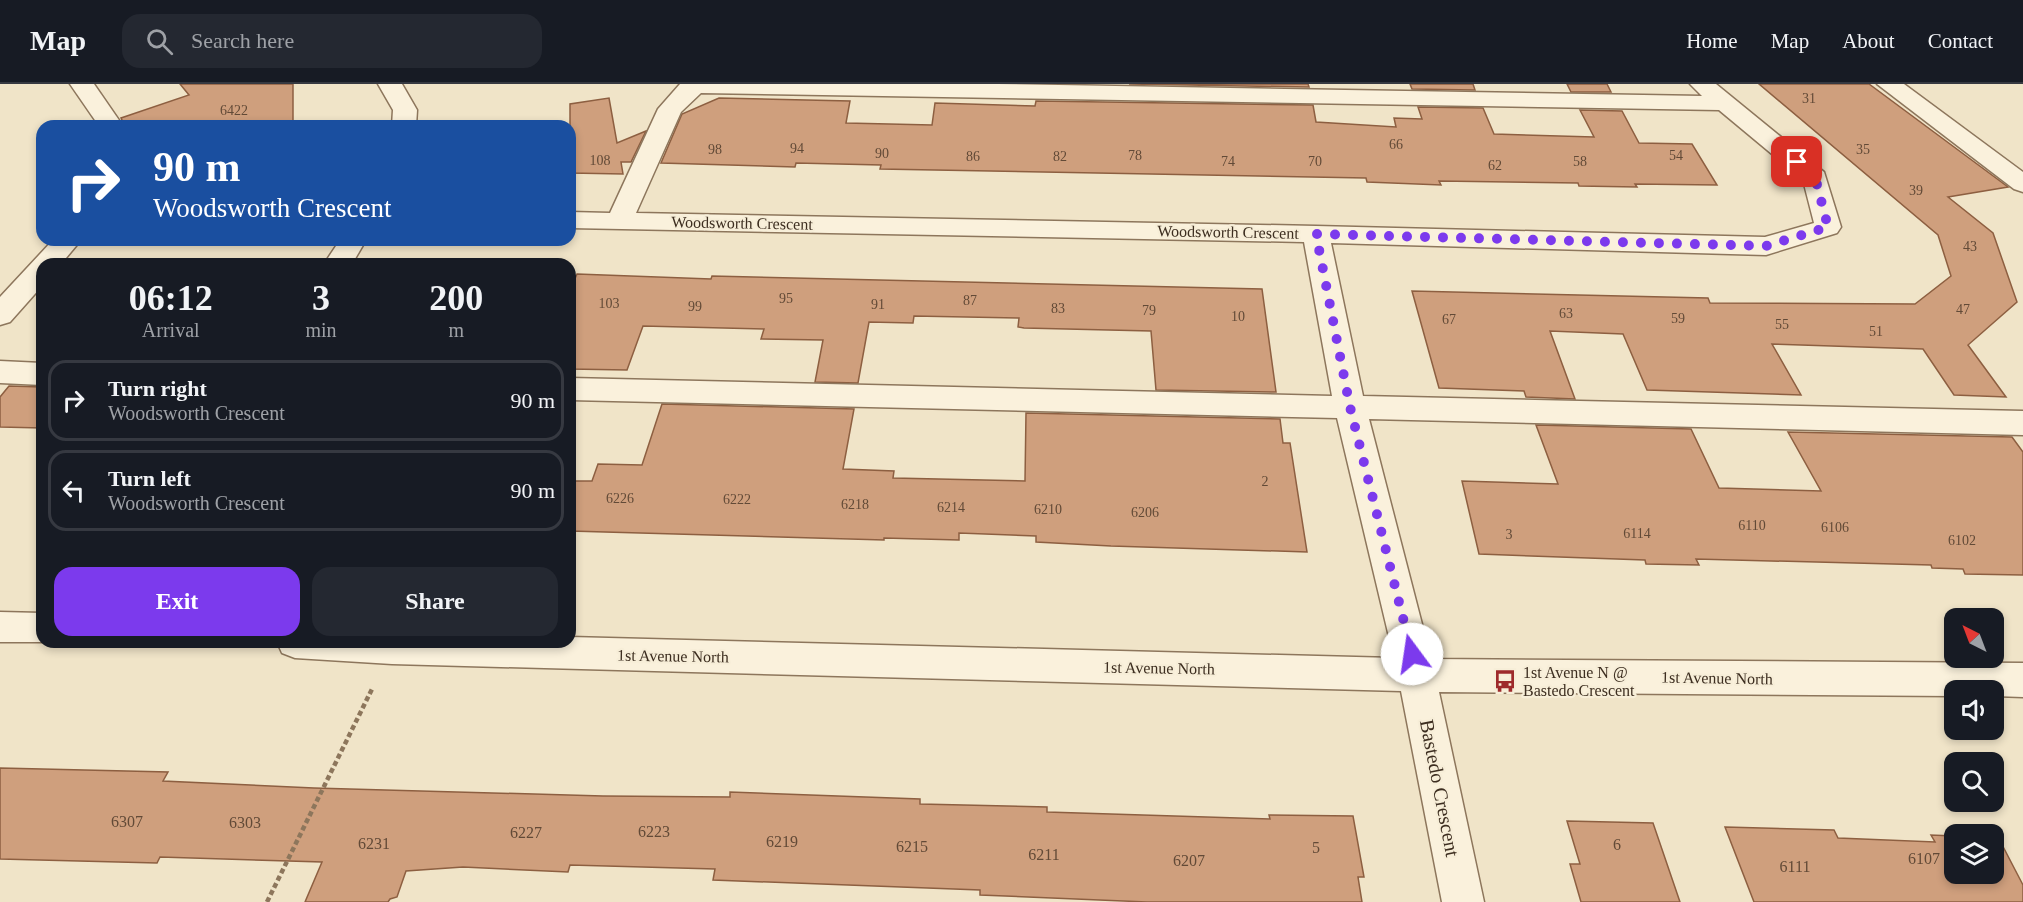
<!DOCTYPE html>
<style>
:root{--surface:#171b24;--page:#242831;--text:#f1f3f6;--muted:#9ea1a6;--line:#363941;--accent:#7c3aed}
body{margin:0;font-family:"Times New Roman",serif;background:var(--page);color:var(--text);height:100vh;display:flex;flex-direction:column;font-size:22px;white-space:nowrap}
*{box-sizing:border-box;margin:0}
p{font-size:20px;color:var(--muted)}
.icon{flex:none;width:33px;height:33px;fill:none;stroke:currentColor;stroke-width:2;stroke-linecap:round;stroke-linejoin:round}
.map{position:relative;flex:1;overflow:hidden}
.drawer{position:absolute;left:36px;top:174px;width:540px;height:390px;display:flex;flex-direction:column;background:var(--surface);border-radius:18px;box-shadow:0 3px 9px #0003}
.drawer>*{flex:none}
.hud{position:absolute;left:36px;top:36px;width:540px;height:126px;border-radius:18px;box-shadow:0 3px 9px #0003;background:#1a4fa0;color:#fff;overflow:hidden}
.needle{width:39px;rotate:318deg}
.controls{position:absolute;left:1944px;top:524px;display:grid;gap:12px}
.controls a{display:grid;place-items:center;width:60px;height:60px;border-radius:12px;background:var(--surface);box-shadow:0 3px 9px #0003;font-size:30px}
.pin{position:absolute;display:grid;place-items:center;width:51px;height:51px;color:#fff;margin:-26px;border-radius:12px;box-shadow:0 3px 9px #0006}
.me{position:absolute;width:66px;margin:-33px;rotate:346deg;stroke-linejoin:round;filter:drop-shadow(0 0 4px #0008)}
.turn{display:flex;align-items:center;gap:21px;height:126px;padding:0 18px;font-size:27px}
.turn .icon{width:78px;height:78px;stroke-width:2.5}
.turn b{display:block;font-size:42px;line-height:51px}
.eta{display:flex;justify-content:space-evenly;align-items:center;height:102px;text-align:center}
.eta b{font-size:36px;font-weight:700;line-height:42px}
.action{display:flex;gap:12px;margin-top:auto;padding:12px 18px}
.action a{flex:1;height:69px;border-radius:18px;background:var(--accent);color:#fff;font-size:24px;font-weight:700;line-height:69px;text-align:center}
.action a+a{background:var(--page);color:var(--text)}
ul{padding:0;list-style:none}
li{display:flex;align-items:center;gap:18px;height:81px;margin:0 12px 9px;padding:0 6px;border:3px solid var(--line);border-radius:18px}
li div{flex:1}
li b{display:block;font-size:22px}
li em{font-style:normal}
header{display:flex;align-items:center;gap:36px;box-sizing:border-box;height:84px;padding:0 30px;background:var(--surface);border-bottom:2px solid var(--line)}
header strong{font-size:28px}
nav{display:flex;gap:33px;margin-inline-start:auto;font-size:21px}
.search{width:420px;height:54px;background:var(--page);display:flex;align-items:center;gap:15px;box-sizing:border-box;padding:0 21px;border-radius:18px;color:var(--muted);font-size:22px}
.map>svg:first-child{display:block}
</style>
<header>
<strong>Map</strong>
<div class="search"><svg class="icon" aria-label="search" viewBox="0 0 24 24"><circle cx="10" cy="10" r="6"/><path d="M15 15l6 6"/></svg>Search here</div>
<nav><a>Home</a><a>Map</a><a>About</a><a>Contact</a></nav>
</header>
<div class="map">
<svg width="2023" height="818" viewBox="0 0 2023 818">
<rect width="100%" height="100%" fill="#f0e4c8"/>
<g fill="#cf9f7d" stroke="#8d5f41" stroke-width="1.5">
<polygon points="180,0 293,0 293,42 125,42 121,34 189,11"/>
<polygon points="1129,0 1308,0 1309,3"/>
<polygon points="1410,0 1473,0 1475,6 1412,5"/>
<polygon points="1567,0 1607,0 1611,8 1571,8"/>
<polygon points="1759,0 1869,0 2008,103 1948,113 1993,149 2017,218 1968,261 2006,313 1954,311 1923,265 1772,260 1801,311 1647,306 1623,250 1550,247 1575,315 1526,313 1524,307 1439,304 1412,207 1708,214 1710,219 1915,220 1951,192 1938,151"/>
<polygon points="609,14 617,59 646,47 631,78 621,78 623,90 570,89 570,20"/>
<polygon points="719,14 850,17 846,39 932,41 935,19 1035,22 1036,17 1313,21 1316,38 1396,43 1394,34 1422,35 1418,23 1483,24 1494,50 1594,53 1580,26 1622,27 1639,59 1692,60 1717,101 1635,100 1637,103 1579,102 1578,99 1439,97 1441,101 1367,98 1366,94 880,85 881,81 796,79 795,83 661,79 682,30"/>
<polygon points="577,190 711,195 712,192 1262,205 1276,308 1156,306 1151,247 1024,244 1018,243 1019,234 914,232 913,239 869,238 858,299 815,298 823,256 761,255 764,245 643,242 627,286 570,285 570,206"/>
<polygon points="9,302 42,303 42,344 0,343 0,313"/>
<polygon points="662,320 854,325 843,385 894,387 893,394 1025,397 1026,329 1280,335 1283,359 1290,359 1307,468 1111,462 1036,458 1036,452 959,449 959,456 884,454 884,456 570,447 570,397 592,397 598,380 642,381"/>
<polygon points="1536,341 1691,345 1719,404 1821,407 1788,348 2012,353 2023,368 2023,491 1965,490 1963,485 1932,484 1931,481 1696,475 1699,481 1646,480 1645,476 1479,470 1462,397 1558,400"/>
<polygon points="0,684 168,688 163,697 314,704 603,712 730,713 730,708 920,715 920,720 1047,723 1047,728 1270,735 1269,731 1353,732 1364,793 1358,793 1362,818 1147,818 980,811 980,806 713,796 715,785 570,781 568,788 463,783 406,787 397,813 390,815 388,818 305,818 322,778 160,773 157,779 0,775"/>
<polygon points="1567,737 1653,739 1680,818 1581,818 1570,780 1580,780"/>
<polygon points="1725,743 1834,746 1838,754 1935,758 1931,751 1954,752 1954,789 1994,789 1994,753 1998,753 2023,801 2023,818 1754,818"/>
</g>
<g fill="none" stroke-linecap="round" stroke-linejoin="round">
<g stroke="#8d765c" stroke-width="3">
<g id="minor">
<polygon points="70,0 94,0 123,42 99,42"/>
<polygon points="378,0 402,0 417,26 416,42 392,42 393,26"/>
<path d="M680 0H997L1702 12 1690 0H1716L1824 88 1841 143 1837 149 1766 171 1331 159 1363 312 2023 327V351L1369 335 1431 575 2023 579V613L1994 612V606H1954V612L1439 608 1484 818H1442L1401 607 392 580 295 574 282 569 277 558H570V553L1394 574 1337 334 570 316V294L1332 312 1304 158 570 144V128L610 129 658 25ZM701 9 1719 26 1803 96 1814 139 1765 153 1316 142 636 129 681 28Z"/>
<polygon points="1877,0 1904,0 2023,88 2023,108 2014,105"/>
<polygon points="53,156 81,156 61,180 42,180 42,202 10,238 0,241 0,213"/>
<polygon points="340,156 366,156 352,180 324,180"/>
<polygon points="0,277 42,279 42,301 0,299"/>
<polygon points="0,528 42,529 42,558 46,558 0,558"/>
</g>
</g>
<polyline stroke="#8d765c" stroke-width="4.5" stroke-dasharray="5 3" stroke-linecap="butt" points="267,818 373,603"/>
<use href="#minor" fill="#faf1dc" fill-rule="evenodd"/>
</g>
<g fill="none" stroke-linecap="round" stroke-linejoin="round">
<polyline stroke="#7c3aed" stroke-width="10" stroke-dasharray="0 18" points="1412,570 1350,323 1316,150 1766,162 1828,143 1815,93 1797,78"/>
</g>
<defs>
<g id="bus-bare" transform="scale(1.8)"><path d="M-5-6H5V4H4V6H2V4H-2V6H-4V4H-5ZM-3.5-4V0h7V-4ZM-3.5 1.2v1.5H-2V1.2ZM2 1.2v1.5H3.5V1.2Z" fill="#9e2a2b" stroke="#f7eed8" stroke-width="2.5" paint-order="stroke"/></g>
</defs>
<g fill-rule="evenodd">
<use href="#bus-bare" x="1505" y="597"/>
</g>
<g text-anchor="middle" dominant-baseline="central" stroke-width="4.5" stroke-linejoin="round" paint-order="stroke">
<g font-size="14" fill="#624a37">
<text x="1809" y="14">31</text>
<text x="234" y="26">6422</text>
<text x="1396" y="60">66</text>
<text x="797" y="64">94</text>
<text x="715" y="65">98</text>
<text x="1863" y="65">35</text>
<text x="882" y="69">90</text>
<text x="1135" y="71">78</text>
<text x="1676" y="71">54</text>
<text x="973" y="72">86</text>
<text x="1060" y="72">82</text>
<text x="600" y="76">108</text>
<text x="1228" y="77">74</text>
<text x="1315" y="77">70</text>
<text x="1580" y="77">58</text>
<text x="1495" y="81">62</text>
<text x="1916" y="106">39</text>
<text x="1970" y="162">43</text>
<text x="786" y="214">95</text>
<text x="970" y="216">87</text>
<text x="609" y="219">103</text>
<text x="878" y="220">91</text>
<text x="695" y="222">99</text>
<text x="1058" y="224">83</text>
<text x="1963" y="225">47</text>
<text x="1149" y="226">79</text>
<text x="1566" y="229">63</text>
<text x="1238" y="232">10</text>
<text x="1678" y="234">59</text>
<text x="1449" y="235">67</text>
<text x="1782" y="240">55</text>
<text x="1876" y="247">51</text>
<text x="1265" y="397">2</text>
<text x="620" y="414">6226</text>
<text x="737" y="415">6222</text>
<text x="855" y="420">6218</text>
<text x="951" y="423">6214</text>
<text x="1048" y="425">6210</text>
<text x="1145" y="428">6206</text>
<text x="1752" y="441">6110</text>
<text x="1835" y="443">6106</text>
<text x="1637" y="449">6114</text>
<text x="1509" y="450">3</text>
<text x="1962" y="456">6102</text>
</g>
<g font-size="16" fill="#3d2e20" stroke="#f7eed8">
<text transform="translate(742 139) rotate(1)">Woodsworth Crescent</text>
<text transform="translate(1228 148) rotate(1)">Woodsworth Crescent</text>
<text transform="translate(673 572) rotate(1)">1st Avenue North</text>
<text transform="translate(1159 584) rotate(1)">1st Avenue North</text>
<text transform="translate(1717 594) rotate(1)">1st Avenue North</text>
</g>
<g font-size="16" fill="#3d2e20" stroke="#f7eed8" text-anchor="start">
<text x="1523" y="588">1st Avenue N @<tspan x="1523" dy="18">Bastedo Crescent</tspan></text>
</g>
<g font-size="16" fill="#624a37">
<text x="127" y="737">6307</text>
<text x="245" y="738">6303</text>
<text x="654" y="747">6223</text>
<text x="526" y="748">6227</text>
<text x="782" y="757">6219</text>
<text x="374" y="759">6231</text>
<text x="1617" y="760">6</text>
<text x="912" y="762">6215</text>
<text x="1316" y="763">5</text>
<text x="1044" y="770">6211</text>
<text x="1924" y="774">6107</text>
<text x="1189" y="776">6207</text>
<text x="1795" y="782">6111</text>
</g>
<g font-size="20" fill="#3d2e20" stroke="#f7eed8">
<text transform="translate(1440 704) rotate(79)">Bastedo Crescent</text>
</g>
</g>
</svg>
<div class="controls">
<a><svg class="needle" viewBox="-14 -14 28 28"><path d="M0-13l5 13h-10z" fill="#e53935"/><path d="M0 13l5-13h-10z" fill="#9ea1a6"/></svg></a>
<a><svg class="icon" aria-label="sound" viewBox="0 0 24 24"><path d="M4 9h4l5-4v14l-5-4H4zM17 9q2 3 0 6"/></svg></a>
<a><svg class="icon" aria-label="search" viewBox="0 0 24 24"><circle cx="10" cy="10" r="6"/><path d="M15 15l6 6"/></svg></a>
<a><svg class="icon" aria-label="layers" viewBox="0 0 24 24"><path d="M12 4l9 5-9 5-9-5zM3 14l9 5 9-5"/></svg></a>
</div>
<div class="pin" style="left:1797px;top:78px;background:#d93025"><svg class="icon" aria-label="arrive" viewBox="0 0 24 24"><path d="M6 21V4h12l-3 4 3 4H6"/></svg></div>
<svg class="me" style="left:1412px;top:570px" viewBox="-20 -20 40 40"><circle r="19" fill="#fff"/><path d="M0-13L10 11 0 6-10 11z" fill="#7c3aed"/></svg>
<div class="hud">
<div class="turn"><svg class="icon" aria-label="right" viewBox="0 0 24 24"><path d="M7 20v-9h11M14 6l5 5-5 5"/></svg><div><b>90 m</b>Woodsworth Crescent</div></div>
</div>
<section class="drawer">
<div class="eta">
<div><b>06:12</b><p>Arrival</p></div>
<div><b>3</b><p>min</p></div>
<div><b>200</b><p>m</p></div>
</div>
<ul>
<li><svg class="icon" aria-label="right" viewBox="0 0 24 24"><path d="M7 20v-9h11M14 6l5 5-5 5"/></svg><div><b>Turn right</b><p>Woodsworth Crescent</p></div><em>90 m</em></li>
<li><svg class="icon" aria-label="left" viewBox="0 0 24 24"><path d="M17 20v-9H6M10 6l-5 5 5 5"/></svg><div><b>Turn left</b><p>Woodsworth Crescent</p></div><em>90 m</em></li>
</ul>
<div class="action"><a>Exit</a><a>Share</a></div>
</section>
</div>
